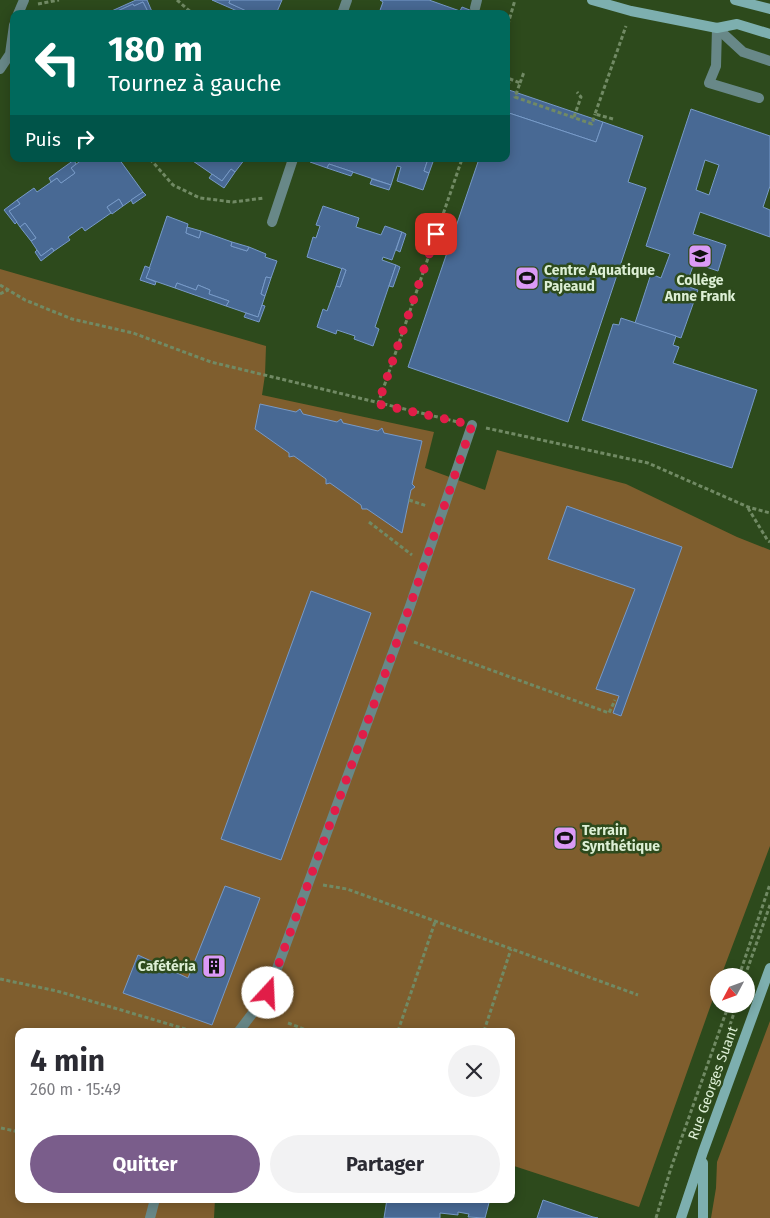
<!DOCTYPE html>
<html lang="fr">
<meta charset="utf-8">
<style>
:root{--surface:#fff;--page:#f2f2f3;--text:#2b2b33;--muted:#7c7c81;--accent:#7a5d8b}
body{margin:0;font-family:"Fira Sans",sans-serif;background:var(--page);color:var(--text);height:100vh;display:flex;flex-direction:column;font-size:19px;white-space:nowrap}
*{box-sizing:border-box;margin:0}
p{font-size:16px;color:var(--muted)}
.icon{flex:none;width:28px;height:28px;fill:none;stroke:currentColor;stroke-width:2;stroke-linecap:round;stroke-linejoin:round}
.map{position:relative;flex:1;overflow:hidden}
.side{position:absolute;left:15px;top:1028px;width:500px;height:175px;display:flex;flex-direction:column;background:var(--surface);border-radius:10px;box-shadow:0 2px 12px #0003}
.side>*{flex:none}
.top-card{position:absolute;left:10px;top:10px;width:500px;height:152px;border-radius:10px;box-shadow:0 2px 12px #0003;background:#00695c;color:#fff;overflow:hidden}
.needle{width:32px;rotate:229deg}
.tools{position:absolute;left:710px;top:968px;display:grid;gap:10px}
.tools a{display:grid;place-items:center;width:45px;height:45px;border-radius:50%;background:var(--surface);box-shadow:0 2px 12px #0003;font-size:25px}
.pin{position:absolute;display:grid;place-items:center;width:42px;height:42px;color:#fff;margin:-21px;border-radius:10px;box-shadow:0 2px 8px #0006}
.me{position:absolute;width:55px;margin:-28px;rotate:20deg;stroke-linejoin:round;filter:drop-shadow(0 0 4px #0008)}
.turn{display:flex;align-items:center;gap:18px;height:105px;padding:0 15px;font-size:22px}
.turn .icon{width:65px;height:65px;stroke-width:2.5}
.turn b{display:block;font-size:35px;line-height:42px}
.then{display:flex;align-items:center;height:48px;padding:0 15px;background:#0003;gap:10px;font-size:19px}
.round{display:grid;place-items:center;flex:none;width:52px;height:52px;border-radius:26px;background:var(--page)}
.summary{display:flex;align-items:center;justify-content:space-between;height:85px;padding:0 15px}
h1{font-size:30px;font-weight:700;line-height:38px}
.action{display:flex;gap:10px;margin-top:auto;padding:10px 15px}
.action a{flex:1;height:58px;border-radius:30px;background:var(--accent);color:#fff;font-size:20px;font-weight:700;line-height:58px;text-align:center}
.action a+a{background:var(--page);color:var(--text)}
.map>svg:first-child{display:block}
</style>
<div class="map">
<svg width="770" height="1218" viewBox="0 0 770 1218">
<rect width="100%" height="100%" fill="#2d4a1c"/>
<g fill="#7f5e2e">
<polygon points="0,269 266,346 265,375 262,395 434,432 425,468 485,490 497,450 626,484 737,537 770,550 770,846 721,976 719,976 719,982 639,1207 511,1165 511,1031 19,1031 19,1199 215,1199 214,1218 0,1218"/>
<polygon points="770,1021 770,1218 711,1218 716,1188 717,1162"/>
</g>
<g fill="#486994" stroke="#779ac8" fill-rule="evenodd">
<polygon points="136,0 147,0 153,14 149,14 143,2 134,6 133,4 111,14 105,14"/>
<polygon points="212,0 230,0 229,3 245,10 244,14"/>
<polygon points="230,0 282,0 276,14 253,14 229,3"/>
<polygon points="380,0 429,0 460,11 462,7 480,14 375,14 376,11 379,13 383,2"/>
<polygon points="143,2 149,14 111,14 133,4 134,6"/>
<polygon points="506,89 603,122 596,142 506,112"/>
<path d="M691 109 770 136V186L763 207 770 210V237L700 212 693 234 726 245 718 271 694 263 686 286 698 290 681 338 635 323 651 274 661 278 670 254 646 246ZM705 160 719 165 709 195 696 190Z"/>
<polygon points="506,112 596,142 603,122 643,136 628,182 646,188 568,422 408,367 479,159 506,159"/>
<polygon points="83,159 119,159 143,192 123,206 119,199 107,207 111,213 85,231 82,227 68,237 70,240 54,251 52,248 41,256 31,241 36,238 25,223 20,227 9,211 20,204 17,200 34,188 37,192 57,178 61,183 75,173 71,168"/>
<polygon points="190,159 245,159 235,172 231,169 222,181"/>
<polygon points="311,159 428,159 424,171 429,173 423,190 397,181 401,167 397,166 391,185 329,164 327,168 310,162"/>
<polygon points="428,159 434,159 429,173 424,171"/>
<polygon points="74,160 76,164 71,168 75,173 61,183 57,178 51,182 49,178"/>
<polygon points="329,164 353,172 351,176 327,168"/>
<polygon points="231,169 235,172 224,188 209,178 212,174 222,181"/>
<polygon points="372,179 391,185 389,190 370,184"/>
<polygon points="143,192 146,195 133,204 131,200"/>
<polygon points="119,199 123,206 112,214 107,207"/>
<polygon points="17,200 20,204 9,211 17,222 15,224 4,210"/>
<polygon points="323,206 359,218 356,227 381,235 385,226 402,232 392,260 383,257 382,260 396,265 375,327 379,329 373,346 354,339 355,336 337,330 336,334 317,327 323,309 327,311 336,286 340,287 346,270 307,257 313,237 316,238 320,226 316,225"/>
<polygon points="167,216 188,224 186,233 199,238 201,231 232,242 231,246 247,251 249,247 266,254 265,257 277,261 271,278 266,277 261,294 265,296 258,317 226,306 229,301 209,294 210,290 198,285 196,290 177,283 175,288 146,278"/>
<polygon points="25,223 36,238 31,241 20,227"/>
<polygon points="187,227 201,231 199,238 186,233"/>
<polygon points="402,232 406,234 400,252 396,250"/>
<polygon points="232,242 249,247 247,251 231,246"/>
<polygon points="52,248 54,251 41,261 35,252 37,250 41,256"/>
<polygon points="396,265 400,267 393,287 389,286"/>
<polygon points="145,266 150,268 146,278 156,282 155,285 140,280"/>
<polygon points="342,268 346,270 340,287 336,286"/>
<polygon points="266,277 271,278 265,296 261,294"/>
<polygon points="177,283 196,290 198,285 210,290 209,294 229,301 226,306 175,288"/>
<polygon points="262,305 265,306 259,322 244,317 246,313 258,317"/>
<polygon points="621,318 676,336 673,345 679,347 673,363 757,390 732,468 582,420 613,324 619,325"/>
<polygon points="260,404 296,412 300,409 303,414 337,422 341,419 343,423 378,431 382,428 384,433 422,441 412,484 415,487 411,490 402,533 367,509 362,509 361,505 330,483 326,484 326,479 294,456 289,457 289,453 255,429"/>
<polygon points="567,506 682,547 621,716 613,713 619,696 596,689 635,589 548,559"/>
<polygon points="311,591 371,613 281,860 221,839"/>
<polygon points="225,886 260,898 212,1025 123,993 138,955 188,978"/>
<polygon points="387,1199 490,1199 485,1218 468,1217 469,1214 458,1212 458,1215 440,1213 440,1218 384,1218"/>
<polygon points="543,1200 593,1217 598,1218 537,1218"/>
</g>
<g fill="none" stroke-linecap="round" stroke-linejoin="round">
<g stroke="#718a64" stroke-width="3" stroke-dasharray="4 2.5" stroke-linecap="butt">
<polyline points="177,0 193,14"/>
<polyline points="38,4 59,0"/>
<polyline points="506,31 515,0"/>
<polyline points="520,83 524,72"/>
<polyline points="506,92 510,79 520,83 515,97 592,124 595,114"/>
<polyline points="574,117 581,97 577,92"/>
<polyline points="613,119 595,114 626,26"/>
<polyline points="150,159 173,185 200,198 233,202 264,198"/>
<polyline points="0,285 25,300 72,319 133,333 211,362 458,422"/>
<polyline points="0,294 8,290"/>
<polyline points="378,404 462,159"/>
<polyline points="486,428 648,463 748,507 770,513"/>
<polyline points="409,500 427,506"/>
<polyline points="748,508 768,541 770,542"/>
<polyline points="369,522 412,555"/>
<polyline points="414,642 609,713 615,700"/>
<polyline points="323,885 347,889 638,995"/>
<polyline points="739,976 770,884"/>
<polyline points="745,976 770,905"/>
<polyline points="0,979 57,991 192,1031"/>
<polyline points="288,1023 309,1031"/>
<polyline points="730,1025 737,1004"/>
<polyline points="398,1031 435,922"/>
<polyline points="484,1031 511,949"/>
<polyline points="1,1128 19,1132"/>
<polyline points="656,1218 671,1168 729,1004"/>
</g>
<g stroke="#688888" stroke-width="10">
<polyline points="475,8 477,0"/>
<polyline points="18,14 24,0"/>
<polyline points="342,14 347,0"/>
<polyline points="717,28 716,66 709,83 759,98"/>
<polyline points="717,28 743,52 770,61"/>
<polyline points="0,69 10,54 14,25"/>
<polyline points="272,222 293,159"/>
<polyline points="239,1031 268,993 410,606 472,425"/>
<polyline points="150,1218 155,1199"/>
</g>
<g stroke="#7dafaf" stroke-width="10">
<polyline points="592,0 631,11 717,28 737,24 770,34"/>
<polyline points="735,0 770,9"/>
<polyline points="681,1218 703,1152 770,968"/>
<polyline points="703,1218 703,1163"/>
</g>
</g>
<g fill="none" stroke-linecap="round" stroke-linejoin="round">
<polyline stroke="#e11d48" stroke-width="9" stroke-dasharray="0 16.2" points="268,993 410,606 472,425 378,404 436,234"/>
</g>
<defs>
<g id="school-square" transform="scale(1.25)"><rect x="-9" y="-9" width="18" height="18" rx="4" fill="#db9af6" stroke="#2d4a1c"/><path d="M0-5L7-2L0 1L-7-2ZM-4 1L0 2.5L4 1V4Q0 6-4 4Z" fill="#111"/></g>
<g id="stadium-square" transform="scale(1.25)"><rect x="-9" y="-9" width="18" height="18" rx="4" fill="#db9af6" stroke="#2d4a1c"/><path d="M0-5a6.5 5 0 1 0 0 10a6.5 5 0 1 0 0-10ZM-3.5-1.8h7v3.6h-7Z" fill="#111"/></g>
<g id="building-square" transform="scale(1.25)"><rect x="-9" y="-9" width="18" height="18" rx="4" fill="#db9af6" stroke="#2d4a1c"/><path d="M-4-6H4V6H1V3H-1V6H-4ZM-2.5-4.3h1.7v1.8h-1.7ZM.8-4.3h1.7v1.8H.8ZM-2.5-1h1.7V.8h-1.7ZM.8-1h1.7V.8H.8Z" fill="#111"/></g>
</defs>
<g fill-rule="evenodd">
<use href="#school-square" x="700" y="256"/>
<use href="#stadium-square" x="527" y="278"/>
<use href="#stadium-square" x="565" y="838"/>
<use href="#building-square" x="214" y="966"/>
</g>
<g text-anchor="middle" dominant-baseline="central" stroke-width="5" stroke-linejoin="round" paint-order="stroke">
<g font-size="14" font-weight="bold" fill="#ddefd5" stroke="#2d4a1c" text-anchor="start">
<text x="544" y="270">Centre Aquatique<tspan x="544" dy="16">Pajeaud</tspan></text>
<text x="700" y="280" text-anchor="middle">Collège<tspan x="700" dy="16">Anne Frank</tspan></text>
<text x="582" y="830">Terrain<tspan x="582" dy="16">Synthétique</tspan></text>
<text x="196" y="966" text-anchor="end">Cafétéria</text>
</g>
<g font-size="14" fill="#ddefd5" stroke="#2d4a1c">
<text transform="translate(713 1083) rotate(-70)">Rue Georges Suant</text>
</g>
</g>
</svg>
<div class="tools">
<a><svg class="needle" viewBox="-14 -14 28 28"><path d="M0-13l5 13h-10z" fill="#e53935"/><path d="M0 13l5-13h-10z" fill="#7c7c81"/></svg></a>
</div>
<div class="pin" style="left:436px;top:234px;background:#d93025"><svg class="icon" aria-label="arrive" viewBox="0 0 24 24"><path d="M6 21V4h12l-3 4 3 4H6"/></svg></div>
<svg class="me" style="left:268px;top:993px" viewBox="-20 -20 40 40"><circle r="19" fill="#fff"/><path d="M0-13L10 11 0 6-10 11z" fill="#e11d48"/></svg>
<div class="top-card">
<div class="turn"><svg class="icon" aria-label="left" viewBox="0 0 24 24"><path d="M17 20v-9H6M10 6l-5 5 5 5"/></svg><div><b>180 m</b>Tournez à gauche</div></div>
<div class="then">Puis<svg class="icon" aria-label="right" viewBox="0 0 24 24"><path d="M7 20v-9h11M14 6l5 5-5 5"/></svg></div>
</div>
<section class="side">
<div class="summary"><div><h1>4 min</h1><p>260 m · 15:49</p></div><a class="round"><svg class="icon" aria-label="close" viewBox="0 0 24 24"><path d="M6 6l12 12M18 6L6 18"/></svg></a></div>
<div class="action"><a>Quitter</a><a>Partager</a></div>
</section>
</div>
